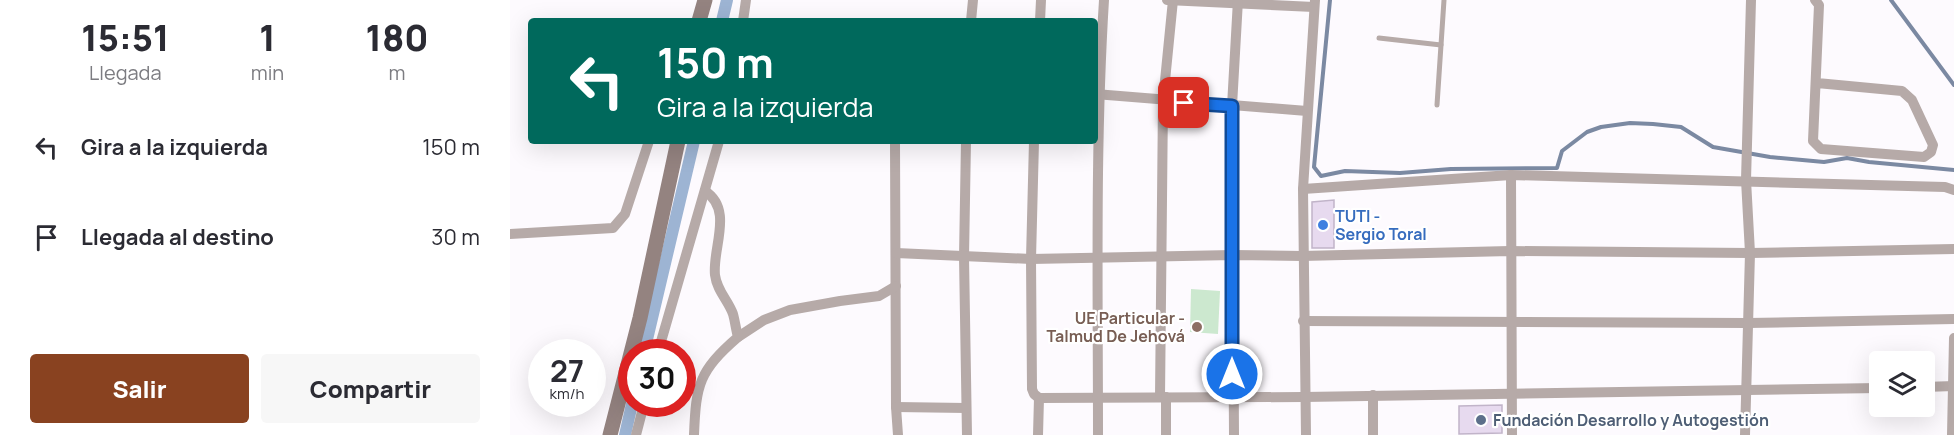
<!DOCTYPE html>
<html lang="es">
<meta charset="utf-8">
<style>
:root{--surface:#fff;--page:#f7f7f7;--text:#2b2b33;--muted:#7c7c81;--accent:#894220}
body{margin:0;font-family:Manrope,sans-serif;background:var(--page);color:var(--text);height:100vh;display:flex;flex-direction:column;font-size:22px;white-space:nowrap}
*{box-sizing:border-box;margin:0}
p{font-size:20px;color:var(--muted)}
.icon{flex:none;width:33px;height:33px;fill:none;stroke:currentColor;stroke-width:2;stroke-linecap:round;stroke-linejoin:round}
.map{position:relative;flex:1;overflow:hidden}
.sheet{display:flex;flex-direction:column;background:var(--surface);width:510px}
.sheet>*{flex:none}
.top-card{position:absolute;left:18px;top:18px;width:570px;height:126px;border-radius:6px;box-shadow:0 6px 24px #0002;background:#00695c;color:#fff;overflow:hidden}
.tools{position:absolute;left:1359px;top:351px;display:grid;gap:12px}
.tools a{display:grid;place-items:center;width:66px;height:66px;border-radius:6px;background:var(--surface);box-shadow:0 6px 24px #0002;font-size:30px}
.speed{position:absolute;left:18px;top:339px;display:flex;gap:12px;font-size:30px;font-weight:700;text-align:center}
.speed>*{display:grid;place-content:center;width:78px;height:78px;border-radius:50%;background:var(--surface);box-shadow:0 6px 24px #0002;line-height:1}
.speed small{font-size:15px;font-weight:400}
.speed .limit{border:9px solid #d22;background:#fff;color:#111}
.pin{position:absolute;display:grid;place-items:center;width:51px;height:51px;color:#fff;margin:-26px;border-radius:12px;box-shadow:0 3px 9px #0006}
.me{position:absolute;width:66px;margin:-33px;rotate:0deg;stroke-linejoin:round;filter:drop-shadow(0 0 4px #0008)}
.turn{display:flex;align-items:center;gap:21px;height:126px;padding:0 30px;font-size:27px}
.turn .icon{width:78px;height:78px;stroke-width:2.5}
.turn b{display:block;font-size:42px;line-height:51px}
.eta{display:flex;justify-content:space-evenly;align-items:center;height:102px;text-align:center}
.eta b{font-size:36px;font-weight:800;line-height:42px}
.button{display:flex;gap:12px;margin-top:auto;padding:12px 30px}
.button a{flex:1;height:69px;border-radius:6px;background:var(--accent);color:#fff;font-size:24px;font-weight:800;line-height:69px;text-align:center}
.button a+a{background:var(--page);color:var(--text)}
ul{padding:0;list-style:none}
li{display:flex;align-items:center;gap:18px;height:90px;padding:0 30px}
li div{flex:1}
li b{display:block;font-size:22px}
li em{font-style:normal}
main{display:flex;flex:1;min-height:0}
.map>svg:first-child{display:block}
</style>
<main>
<section class="sheet">
<div class="eta">
<div><b>15:51</b><p>Llegada</p></div>
<div><b>1</b><p>min</p></div>
<div><b>180</b><p>m</p></div>
</div>
<ul>
<li><svg class="icon" aria-label="left" viewBox="0 0 24 24"><path d="M17 20v-9H6M10 6l-5 5 5 5"/></svg><div><b>Gira a la izquierda</b></div><em>150 m</em></li>
<li><svg class="icon" aria-label="arrive" viewBox="0 0 24 24"><path d="M6 21V4h12l-3 4 3 4H6"/></svg><div><b>Llegada al destino</b></div><em>30 m</em></li>
</ul>
<div class="button"><a>Salir</a><a>Compartir</a></div>
</section>
<div class="map">
<svg width="1444" height="435" viewBox="0 0 1444 435">
<rect width="100%" height="100%" fill="#fdfafe"/>
<polygon fill="#cce8cf" points="681,289 710,291 708,334 680,332"/>
<g fill="none" stroke-linecap="round" stroke-linejoin="round">
<g stroke="#7b89a2" stroke-width="4">
<polyline points="820,0 804,167 811,176 835,171 890,173 941,169 1047,168 1052,151 1077,132 1091,127 1120,123 1143,124 1171,127 1203,147 1260,157 1314,162 1337,158 1359,162 1444,170"/>
<polyline points="1381,0 1444,85"/>
</g>
<g stroke="#9db4d3" stroke-width="12">
<polyline points="212,21 217,0"/>
<polyline points="134,352 184,141"/>
<polyline points="115,435 122,404"/>
</g>
</g>
<g fill="#e7daef" stroke="#c1b4c9" stroke-width="1.5">
<polygon points="824,200 824,248 802,248 802,202"/>
<polygon points="992,405 992,433 949,434 949,406"/>
</g>
<g fill="none" stroke-linecap="round" stroke-linejoin="round">
<g stroke="#b6aaa8" stroke-width="5">
<polyline points="869,38 931,45"/>
<polyline points="927,105 934,0"/>
</g>
<g stroke="#b6aaa8" stroke-width="10">
<polyline points="657,0 804,7"/>
<polyline points="1305,0 1309,5 1303,141 1311,149 1414,157 1421,152 1423,145 1402,100 1392,91 1307,83"/>
<polyline points="233,21 236,0"/>
<polyline points="461,21 463,0"/>
<polyline points="530,21 531,0"/>
<polyline points="585,94 797,111"/>
<polyline points="385,141 386,407 388,435"/>
<polyline points="456,141 454,257 457,435"/>
<polyline points="524,141 521,259 522,389 524,394 529,398 794,397 1370,388"/>
<polyline points="1001,175 1002,435"/>
<polyline points="793,189 1001,175 1435,187 1444,190"/>
<polyline points="0,234 103,228 115,214 139,141"/>
<polyline points="386,253 521,259 723,255 792,256 1000,251 1240,253 1444,249"/>
<polyline points="793,321 1238,323 1444,319"/>
<polyline points="228,337 254,320 280,310 330,301 369,296 386,286"/>
<polyline points="148,352 209,141"/>
<polyline points="1414,387 1444,386"/>
<polyline points="650,397 653,101 663,0"/>
<polyline points="656,397 656,435"/>
<polyline points="386,407 456,408"/>
<polyline points="126,435 134,404"/>
<path d="M184 435C186 384 189 371 228 337 226 330 225 321 223 314 218 300 207 291 205 275 202 248 224 210 195 191"/>
<polyline points="528,435 529,398"/>
<path d="M588 435C588 290 585 145 594 0"/>
<polyline points="724,435 722,106 728,0"/>
<polyline points="796,435 793,189 805,0"/>
<polyline points="863,435 863,395"/>
<polyline points="1235,435 1240,253 1236,180 1241,0"/>
<polyline points="1442,435 1444,338"/>
</g>
<g stroke="#948380" stroke-width="15">
<polyline points="189,21 195,0"/>
<polyline points="100,435 130,318 168,141"/>
</g>
</g>
<g fill="none" stroke-linecap="round" stroke-linejoin="round">
<g stroke="#114b97" stroke-width="15">
<polyline id="route" points="674,103 722,106 722,374"/>
</g>
<use href="#route" stroke="#1a73e8" stroke-width="10"/>
</g>
<circle fill="#3f7fe0" stroke="#fff" stroke-width="2" cx="813" cy="225" r="6"/>
<circle fill="#8d6e63" stroke="#fff" stroke-width="2" cx="687" cy="327" r="6"/>
<circle fill="#5c6f8a" stroke="#fff" stroke-width="2" cx="971" cy="420" r="6"/>
<g text-anchor="middle" dominant-baseline="central" stroke-width="4.5" stroke-linejoin="round" paint-order="stroke">
<g font-size="16" font-weight="bold" fill="#366cbe" stroke="#fff" text-anchor="start">
<text x="825" y="216">TUTI -<tspan x="825" dy="18">Sergio Toral</tspan></text>
</g>
<g font-size="16" font-weight="bold" fill="#785e54" stroke="#fff" text-anchor="end">
<text x="675" y="318">UE Particular -<tspan x="675" dy="18">Talmud De Jehová</tspan></text>
</g>
<g font-size="16" font-weight="bold" fill="#4e5e75" stroke="#fff" text-anchor="start">
<text x="983" y="420">Fundación Desarrollo y Autogestión</text>
</g>
</g>
</svg>
<div class="tools">
<a><svg class="icon" aria-label="layers" viewBox="0 0 24 24"><path d="M12 4l9 5-9 5-9-5zM3 14l9 5 9-5"/></svg></a>
</div>
<div class="speed"><div>27<small>km/h</small></div><div class="limit">30</div></div>
<div class="pin" style="left:674px;top:103px;background:#d93025"><svg class="icon" aria-label="arrive" viewBox="0 0 24 24"><path d="M6 21V4h12l-3 4 3 4H6"/></svg></div>
<svg class="me" style="left:722px;top:374px" viewBox="-20 -20 40 40"><circle r="17" fill="#1a73e8" stroke="#fff" stroke-width="3"/><path d="M0-11L8 9 0 5-8 9z" fill="#fff"/></svg>
<div class="top-card">
<div class="turn"><svg class="icon" aria-label="left" viewBox="0 0 24 24"><path d="M17 20v-9H6M10 6l-5 5 5 5"/></svg><div><b>150 m</b>Gira a la izquierda</div></div>
</div>
</div>
</main>
